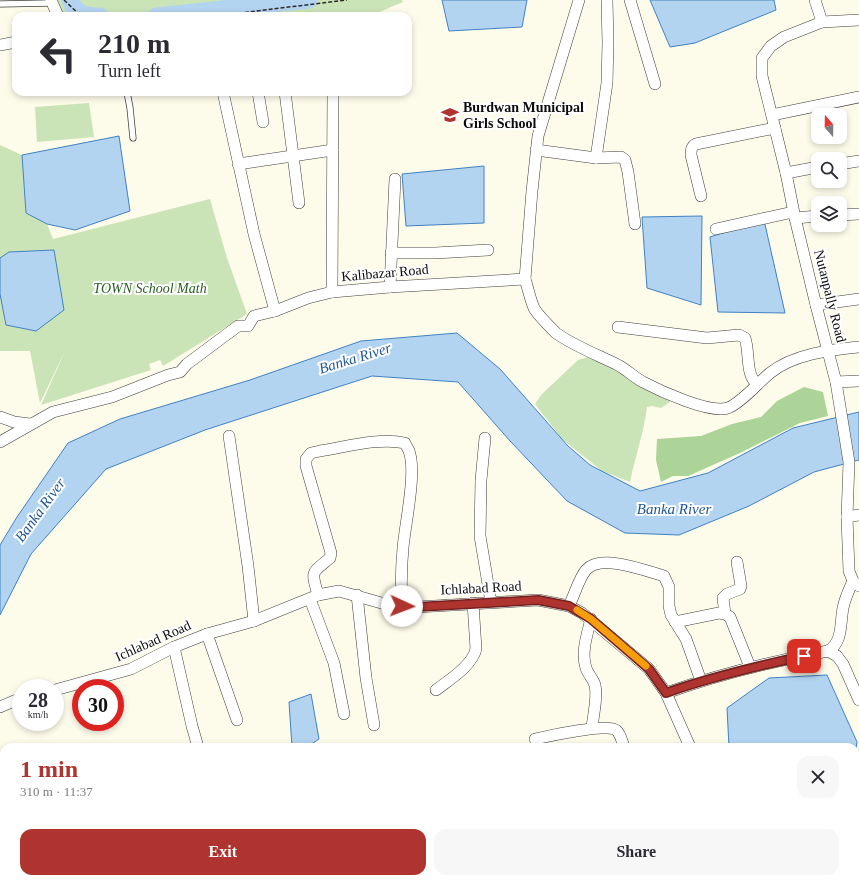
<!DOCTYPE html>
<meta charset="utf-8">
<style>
:root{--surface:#fff;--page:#f7f7f7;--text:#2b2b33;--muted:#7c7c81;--accent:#af342f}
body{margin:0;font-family:"Times New Roman",serif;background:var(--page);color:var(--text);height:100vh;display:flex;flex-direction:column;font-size:15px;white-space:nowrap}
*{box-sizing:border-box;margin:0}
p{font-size:13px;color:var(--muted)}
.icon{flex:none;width:22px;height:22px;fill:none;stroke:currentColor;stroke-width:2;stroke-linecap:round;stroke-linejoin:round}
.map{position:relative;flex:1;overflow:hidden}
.details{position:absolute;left:0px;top:743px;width:859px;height:140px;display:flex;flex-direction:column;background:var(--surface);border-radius:12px 12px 0 0;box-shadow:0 2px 6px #0003}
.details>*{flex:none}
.banner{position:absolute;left:12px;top:12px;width:400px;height:84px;border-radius:12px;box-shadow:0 2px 6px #0003;background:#fff;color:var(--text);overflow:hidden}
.needle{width:26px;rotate:340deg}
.tools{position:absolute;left:811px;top:108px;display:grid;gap:8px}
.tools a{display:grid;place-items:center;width:36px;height:36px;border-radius:8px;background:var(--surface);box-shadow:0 2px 6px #0003;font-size:20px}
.speed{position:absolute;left:12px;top:679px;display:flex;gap:8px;font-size:20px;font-weight:700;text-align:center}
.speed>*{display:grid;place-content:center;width:52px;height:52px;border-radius:50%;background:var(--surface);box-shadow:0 2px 6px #0003;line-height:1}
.speed small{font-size:10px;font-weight:400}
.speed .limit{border:6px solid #d22;background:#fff;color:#111}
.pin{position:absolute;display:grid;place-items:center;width:34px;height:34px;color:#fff;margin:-17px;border-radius:8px;box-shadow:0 2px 6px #0006}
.me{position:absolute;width:44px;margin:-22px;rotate:92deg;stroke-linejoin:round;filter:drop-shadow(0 0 3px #0008)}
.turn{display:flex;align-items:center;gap:14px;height:84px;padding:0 20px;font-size:18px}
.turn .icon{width:52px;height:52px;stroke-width:2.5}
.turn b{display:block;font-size:28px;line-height:34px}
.round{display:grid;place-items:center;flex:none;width:42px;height:42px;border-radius:12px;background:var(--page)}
.head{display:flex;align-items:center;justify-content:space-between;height:68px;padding:0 20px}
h1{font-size:24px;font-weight:800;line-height:30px;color:var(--accent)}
.cta{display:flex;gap:8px;margin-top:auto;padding:8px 20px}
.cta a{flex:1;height:46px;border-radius:12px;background:var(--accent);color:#fff;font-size:16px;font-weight:800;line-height:46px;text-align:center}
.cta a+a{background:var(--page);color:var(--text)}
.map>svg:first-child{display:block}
</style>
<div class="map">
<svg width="859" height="883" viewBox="0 0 859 883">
<rect width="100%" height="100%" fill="#fdfbea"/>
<g fill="#cbe4b7">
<polygon points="51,0 402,0 403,2 370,16 58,16"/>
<polygon points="89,103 94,137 37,142 35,107"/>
<polygon points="0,145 22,155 26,213 47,224 53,239 210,199 227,258 247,314 163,366 160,360 149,364 151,370 41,405 66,349 40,403 30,351 0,351"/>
<path d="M591 356 668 397 670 402 661 408 652 406 647 407C644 432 635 457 630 482L602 471 562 439 535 404 541 395 578 360Z"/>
<polygon points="274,879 589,879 590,883 275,883"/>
</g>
<polygon fill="#add498" points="804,387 823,392 828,416 800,423 740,453 688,476 673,476 661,482 656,460 657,439 701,436 732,424 761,417 777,401"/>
<g fill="#b3d4f1" stroke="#4082c2">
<polygon points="442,0 527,0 522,27 449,31"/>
<polygon points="650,0 774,0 776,10 695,43 670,47"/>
<polygon points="119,136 130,211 75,230 47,224 26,213 22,155"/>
<polygon points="484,166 484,223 406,226 402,174"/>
<polygon points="702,216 701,305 647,288 642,217"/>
<polygon points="764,220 785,313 718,312 710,237"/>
<polygon points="54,250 64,310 36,331 6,325 0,294 0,258 9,252"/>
<polygon points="457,333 500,369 568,446 590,465 640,491 708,473 793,428 859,412 859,460 814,472 749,506 679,535 625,533 567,501 511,442 458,382 372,376 205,430 106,469 31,554 0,615 0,545 17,517 68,443 120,419 250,380 361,341"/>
<polygon points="827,675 857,742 855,754 855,747 729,747 727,708 769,678"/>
<polygon points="311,694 319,739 307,747 292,747 289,702"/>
</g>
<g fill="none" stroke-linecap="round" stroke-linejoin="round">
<g stroke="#b3d4f1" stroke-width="17">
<path d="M70 0C75 14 87 16 100 16"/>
<polyline points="156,16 309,0"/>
</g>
<g stroke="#3e3e3e" stroke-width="7">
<g id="lane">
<polyline points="0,4 51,3"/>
<polyline points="127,92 130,108 133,138"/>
</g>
</g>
<g stroke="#3e3e3e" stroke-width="12">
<g id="street">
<polyline points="51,0 58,16"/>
<polyline points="630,0 655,84"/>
<polyline points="815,0 822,22 784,37 771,46 762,58 762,76 786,173 795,218 816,305 836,382 849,462 847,517 849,571 853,581 859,586"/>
<polyline points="822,22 859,20"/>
<polyline points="0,45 16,42"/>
<polyline points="223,92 254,234 275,311"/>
<polyline points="258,92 263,122"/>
<polyline points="285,92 299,203"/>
<polyline points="772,115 859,97"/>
<polyline points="536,150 596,158 621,157 625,160 628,172 635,224"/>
<polyline points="596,158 607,83 608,43 607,0"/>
<polyline points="238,164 333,150"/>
<polyline points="840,164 859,161"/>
<polyline points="786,173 818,167"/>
<path d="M701 196 691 155C691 150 691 147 696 144L775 128"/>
<polyline points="840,215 859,214"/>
<polyline points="795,218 818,216"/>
<polyline points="716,229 793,212"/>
<polyline points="391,253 435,253 488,250"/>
<path d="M525 279C528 288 530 299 534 308 537 314 551 328 556 333 574 346 598 355 618 365 627 370 634 377 643 382 660 391 710 414 728 408 741 403 759 382 770 373 794 354 829 350 859 347"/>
<polyline points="390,287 395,179"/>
<polyline points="332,292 333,92"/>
<polyline points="816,305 859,299"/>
<path d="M618 327 707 338 739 335 745 338C750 352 745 374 757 384"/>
<polyline points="836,382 859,381"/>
<polyline points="0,417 14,422 30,424"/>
<polyline points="229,436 248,566 254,621"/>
<polyline points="485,438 481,480 480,536 491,602"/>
<polyline points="0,442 53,412 112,397 168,375 180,372 187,364 238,326 248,326 254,316 275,311 308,298 332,292 390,287 525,279 532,191 538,136 579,0"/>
<polyline points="847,517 859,515"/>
<path d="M318 595C311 570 311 574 330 558L331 553 306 466V459L311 453 320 451C346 447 379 437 405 443 406 446 408 448 409 451 417 472 405 524 403 548 401 568 401 587 402 606"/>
<polyline points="357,595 366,678 374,725"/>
<polyline points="310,599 334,663 344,714"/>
<path d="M569 606C574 596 579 578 586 570 601 553 646 571 664 576L669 587V606L671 615 686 639 701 681"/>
<polyline points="725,614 723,598 727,594 740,589 741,586 737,562"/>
<path d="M591 619C587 635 581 652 586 668 588 674 593 679 595 685 598 698 593 715 592 728"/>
<polyline points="675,622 719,613 725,614 730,617 750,667"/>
<polyline points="207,634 237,720"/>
<polyline points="174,647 192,726 198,747"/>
<polyline points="828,651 837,656 843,664 859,700"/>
<polyline points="55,690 131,669 174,647 207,634 254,621 318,595 339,591 392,606 417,607 538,600 569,606 582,613 649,669 666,693 690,747"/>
<path d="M436 690C449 680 472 666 476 649L473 603"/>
<path d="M666 693C719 674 773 661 828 651 843 642 840 624 843 608 845 598 849 590 853 581"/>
<polyline points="0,707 21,698"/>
<path d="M535 739C548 736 608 723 616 730 621 734 622 742 624 747"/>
<polyline points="0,806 4,806"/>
<polyline points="855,809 859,808"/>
<polyline points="855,869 859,868"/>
<polyline points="49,879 53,882 83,879"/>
<polyline points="105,879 106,883"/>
<polyline points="187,879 188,883"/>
<polyline points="245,879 246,883"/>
<polyline points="683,879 684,883"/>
<polyline points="726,879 726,883"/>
<polyline points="816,879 817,883"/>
</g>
</g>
<g stroke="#2d2d2d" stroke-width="1.5" stroke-dasharray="4 2" stroke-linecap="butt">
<polyline points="64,0 81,16"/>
<polyline points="215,16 347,0"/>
</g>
<use href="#lane" stroke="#fff" stroke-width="5.5"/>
<use href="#street" stroke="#fff" stroke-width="11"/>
</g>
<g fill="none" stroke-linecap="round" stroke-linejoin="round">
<g stroke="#72221f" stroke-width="10">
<path id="route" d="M402 606 417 607 538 600 569 606 591 619 649 669 666 693C711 677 757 666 804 656"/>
</g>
<use href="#route" stroke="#af342f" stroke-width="7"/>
<polyline stroke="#f59e0b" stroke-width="7" points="577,610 591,619 646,666"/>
</g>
<defs>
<g id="school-bare" transform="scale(1.38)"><path d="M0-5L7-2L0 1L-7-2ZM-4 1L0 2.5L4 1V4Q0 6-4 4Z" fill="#af342f" stroke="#fff" stroke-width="2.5" paint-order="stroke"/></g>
</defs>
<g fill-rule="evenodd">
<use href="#school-bare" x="450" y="115"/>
</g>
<g text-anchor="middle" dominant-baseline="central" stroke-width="4" stroke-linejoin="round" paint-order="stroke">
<g font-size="14" font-weight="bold" fill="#0b0b0b" stroke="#fff" text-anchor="start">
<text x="463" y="107">Burdwan Municipal<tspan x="463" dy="16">Girls School</tspan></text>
</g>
<g font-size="14" fill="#0b0b0b" stroke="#fff">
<text transform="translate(385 273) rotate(-5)">Kalibazar Road</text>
<text transform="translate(830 296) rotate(76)">Nutanpally Road</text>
<text transform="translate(481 588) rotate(-3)">Ichlabad Road</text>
<text transform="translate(153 641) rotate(-24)">Ichlabad Road</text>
</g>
<g font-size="14" font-style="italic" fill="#285c21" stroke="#fff">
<text x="150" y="288">TOWN School Math</text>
</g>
<g font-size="15" font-style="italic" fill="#1f5592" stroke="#fff">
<text transform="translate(355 358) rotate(-17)">Banka River</text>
<text x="674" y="509">Banka River</text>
<text transform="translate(40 510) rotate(-54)">Banka River</text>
</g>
</g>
</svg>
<div class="tools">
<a><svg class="needle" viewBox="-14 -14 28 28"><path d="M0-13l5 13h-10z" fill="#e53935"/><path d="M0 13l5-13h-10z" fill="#7c7c81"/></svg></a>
<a><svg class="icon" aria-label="search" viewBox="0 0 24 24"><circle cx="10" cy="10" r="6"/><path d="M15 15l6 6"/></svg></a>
<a><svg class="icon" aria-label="layers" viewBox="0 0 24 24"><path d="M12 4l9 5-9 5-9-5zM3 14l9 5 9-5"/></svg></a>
</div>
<div class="speed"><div>28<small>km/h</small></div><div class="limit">30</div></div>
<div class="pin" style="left:804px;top:656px;background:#d93025"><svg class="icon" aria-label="arrive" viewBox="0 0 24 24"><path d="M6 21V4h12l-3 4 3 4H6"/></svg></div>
<svg class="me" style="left:402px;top:606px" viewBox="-20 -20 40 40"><circle r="19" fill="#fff"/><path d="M0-13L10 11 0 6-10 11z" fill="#af342f"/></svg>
<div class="banner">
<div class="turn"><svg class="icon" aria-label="left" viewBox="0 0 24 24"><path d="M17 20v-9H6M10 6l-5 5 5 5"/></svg><div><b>210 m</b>Turn left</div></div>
</div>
<section class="details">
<div class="head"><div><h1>1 min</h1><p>310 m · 11:37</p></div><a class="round"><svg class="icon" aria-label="close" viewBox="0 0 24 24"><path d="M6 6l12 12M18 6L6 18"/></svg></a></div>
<div class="cta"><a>Exit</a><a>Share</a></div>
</section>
</div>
